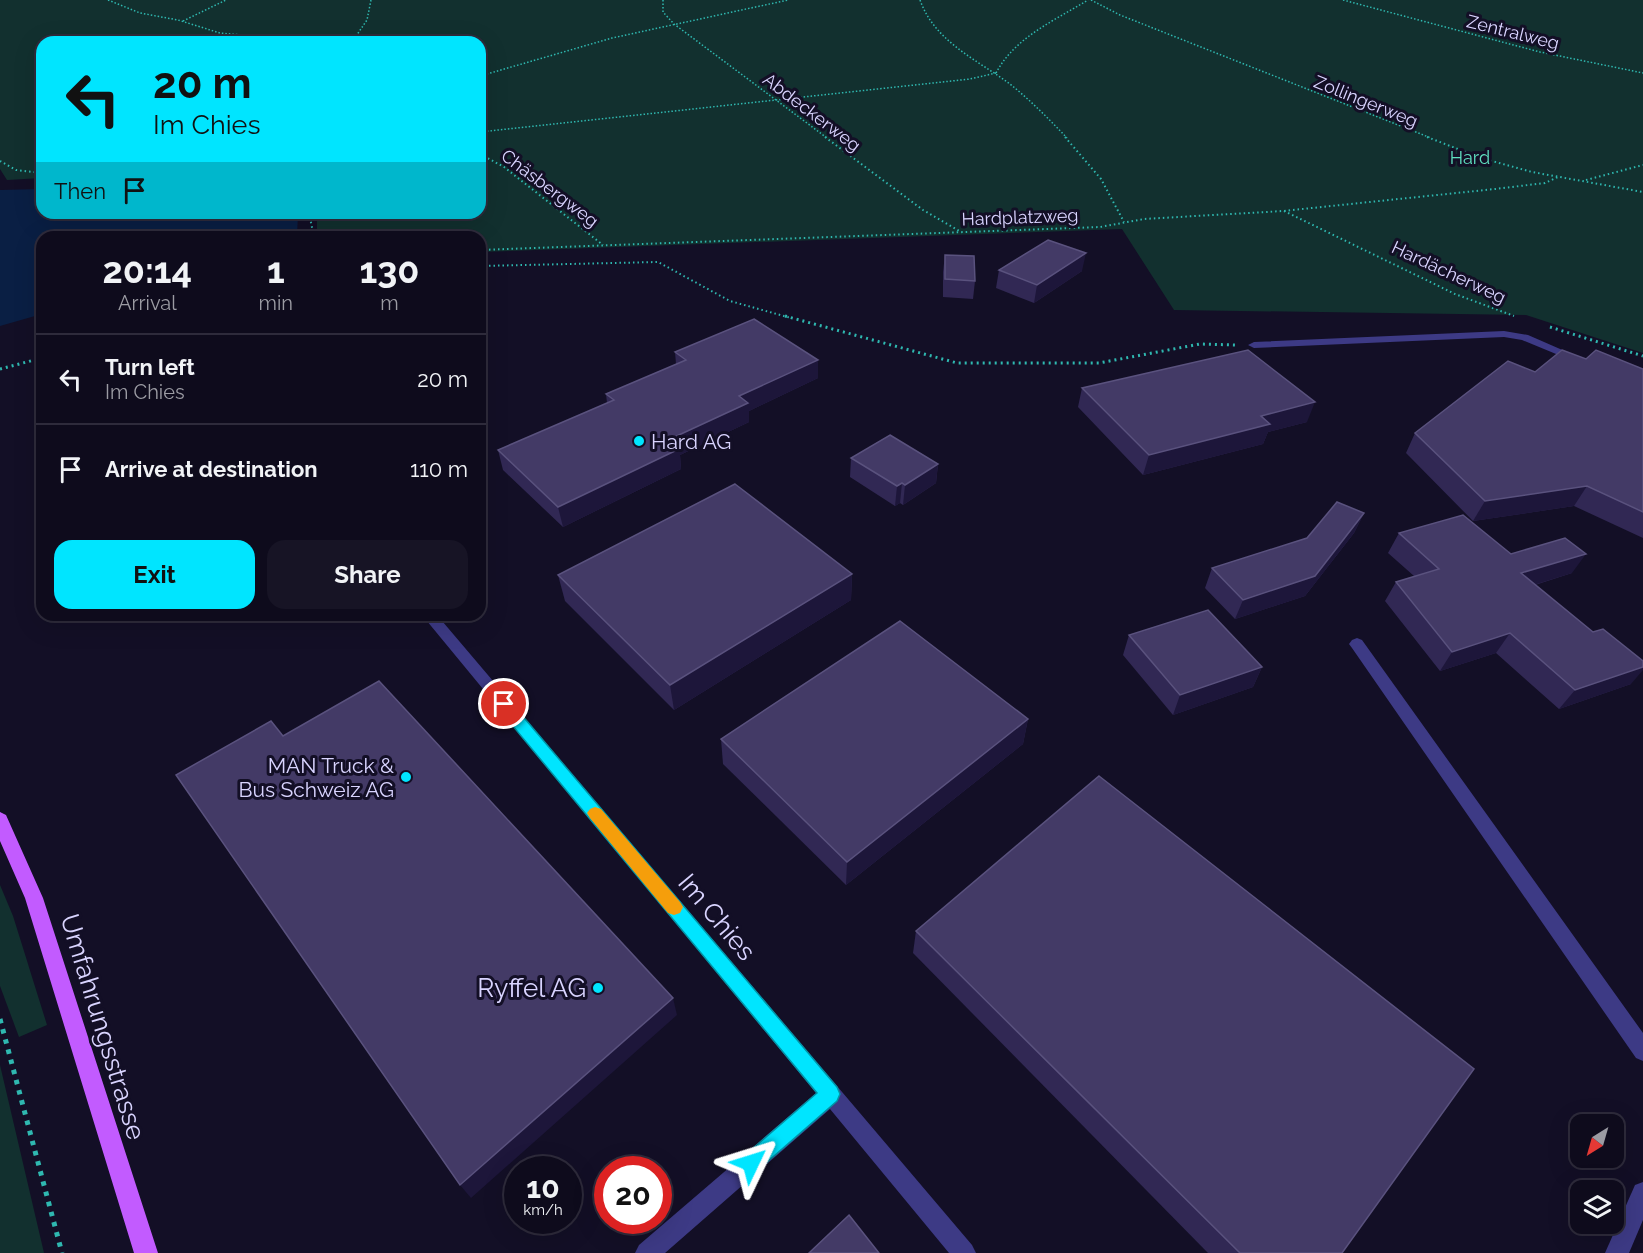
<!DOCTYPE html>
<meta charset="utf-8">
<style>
:root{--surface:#0e0b1c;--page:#171425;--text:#f1f3f6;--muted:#9b9ba3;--line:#2e2b3b;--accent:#00e5ff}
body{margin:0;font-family:Raleway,sans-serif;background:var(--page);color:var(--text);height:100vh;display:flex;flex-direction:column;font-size:22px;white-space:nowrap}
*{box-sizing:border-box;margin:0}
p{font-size:20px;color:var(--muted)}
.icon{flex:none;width:33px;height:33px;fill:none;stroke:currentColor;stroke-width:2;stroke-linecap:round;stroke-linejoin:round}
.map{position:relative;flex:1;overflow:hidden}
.side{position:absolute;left:36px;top:231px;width:450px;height:390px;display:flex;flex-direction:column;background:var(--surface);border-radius:18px;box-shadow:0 6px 24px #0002,0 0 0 2px var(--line)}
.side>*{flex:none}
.hud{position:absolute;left:36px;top:36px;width:450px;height:183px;border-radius:18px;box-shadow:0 6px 24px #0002,0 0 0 2px var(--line);background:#00e5ff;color:#111;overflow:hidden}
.needle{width:39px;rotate:217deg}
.controls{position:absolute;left:1570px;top:1114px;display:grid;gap:12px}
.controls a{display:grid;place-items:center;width:54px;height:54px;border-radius:12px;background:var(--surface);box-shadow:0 6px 24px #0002,0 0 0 2px var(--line);font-size:30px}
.speed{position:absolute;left:504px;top:1156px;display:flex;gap:12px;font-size:30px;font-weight:700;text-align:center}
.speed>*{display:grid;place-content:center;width:78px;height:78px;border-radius:50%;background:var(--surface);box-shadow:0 6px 24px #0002,0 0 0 2px var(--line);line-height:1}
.speed small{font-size:15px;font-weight:400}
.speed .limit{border:9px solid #d22;background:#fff;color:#111}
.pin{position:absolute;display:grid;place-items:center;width:51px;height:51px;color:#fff;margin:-26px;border:3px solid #fff;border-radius:50%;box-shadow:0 2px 6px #0007}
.me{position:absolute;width:66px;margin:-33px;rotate:49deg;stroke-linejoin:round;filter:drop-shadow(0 0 4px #0008)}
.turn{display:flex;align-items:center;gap:21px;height:126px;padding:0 18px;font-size:27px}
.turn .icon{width:78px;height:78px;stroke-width:2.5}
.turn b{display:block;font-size:42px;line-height:51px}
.then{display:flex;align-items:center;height:57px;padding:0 18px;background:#0003;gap:12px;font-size:22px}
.eta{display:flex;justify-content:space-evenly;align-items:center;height:102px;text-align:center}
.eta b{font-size:36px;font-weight:700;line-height:42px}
.cta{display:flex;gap:12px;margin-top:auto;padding:12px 18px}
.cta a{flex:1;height:69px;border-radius:18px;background:var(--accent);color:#111;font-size:24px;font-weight:700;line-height:69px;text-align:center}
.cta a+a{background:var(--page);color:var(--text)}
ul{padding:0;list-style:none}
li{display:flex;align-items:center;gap:18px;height:90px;padding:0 18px;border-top:2px solid var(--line)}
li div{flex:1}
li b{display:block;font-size:22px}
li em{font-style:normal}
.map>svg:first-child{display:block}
</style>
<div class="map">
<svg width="1643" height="1253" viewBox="0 0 1643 1253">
<rect width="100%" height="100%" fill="#130f26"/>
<g fill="#12302f">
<polygon points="0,0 1643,0 1643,353 1526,315 1174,310 1122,229 480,252 480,237 317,237 317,213 480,213 480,42 42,42 42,178 7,180 0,169"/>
<polygon points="0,885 13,916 47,1025 19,1037 0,986"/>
<polygon points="0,1065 44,1253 0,1253"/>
</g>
<polygon fill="#0a1f44" points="42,189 42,213 298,213 297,237 42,237 42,314 0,326 0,190"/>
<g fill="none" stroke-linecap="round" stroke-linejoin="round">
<g stroke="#2fb8b0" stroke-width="1.5" stroke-dasharray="1.5 2" stroke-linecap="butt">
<polyline points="108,0 140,13 178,20 220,33 317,42"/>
<polyline points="663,0 663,12 674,24 827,138"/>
<path d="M920 0C935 42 976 59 1010 84 1030 100 1049 119 1067 138"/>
<polyline points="1091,0 1120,15 1431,138"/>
<polyline points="1343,0 1540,52 1643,73"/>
<polyline points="183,21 226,0"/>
<polyline points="352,42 367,20 371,0"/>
<path d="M996 73C1015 37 1054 21 1088 0"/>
<polyline points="480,76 612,38 788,0"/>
<polyline points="480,132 970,79 996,73"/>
</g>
<g stroke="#2fb8b0" stroke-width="2" stroke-dasharray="1.5 3" stroke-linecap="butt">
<polyline points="825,137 923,210 961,232"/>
<polyline points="1065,137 1101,179 1124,222"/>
<polyline points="1427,137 1481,158 1532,172 1643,192"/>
<polyline points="480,154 504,167 603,245"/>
<polyline points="0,161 16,170 42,173"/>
<polyline points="1586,180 1643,165"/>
<polyline points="1284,211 1455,294 1514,316"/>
<polyline points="309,213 314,237"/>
<polyline points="480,250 1100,227 1144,219 1283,211 1495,189 1545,183 1558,177"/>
<polyline points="480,266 658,262 730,301 791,318"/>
</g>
<g stroke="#2fb8b0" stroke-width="3" stroke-dasharray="2 4" stroke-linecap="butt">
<polyline points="785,316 957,363 1099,363 1200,344 1236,345"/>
<polyline points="1550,327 1643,356"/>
<polyline points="0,369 42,358"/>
</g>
<polyline stroke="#2fb8b0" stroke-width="5" stroke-dasharray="4.5 6" stroke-linecap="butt" points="0,1019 62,1253"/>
<g fill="#3d3a85" fill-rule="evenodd">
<polygon points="1504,331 1528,335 1583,359 1581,361 1573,361 1522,340 1504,337 1254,348 1248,345 1254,342"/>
<polygon points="422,615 437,615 972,1245 976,1253 949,1253 830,1109 665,1253 635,1253 639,1245 816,1093"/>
<polygon points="1357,638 1362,640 1643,1033 1643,1061 1636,1058 1352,648 1349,644 1352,640"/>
<polygon points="1643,1182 1643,1220 1629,1253 1605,1253 1635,1185"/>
</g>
<polygon fill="#c25bff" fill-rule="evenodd" points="0,812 6,815 43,898 158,1253 134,1253 25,898 0,841"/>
</g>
<g fill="#312854">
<polygon points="945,255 975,281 973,299 943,297 943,272"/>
<polygon points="999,270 1082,271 1034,303 996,288"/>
<polygon points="675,352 818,360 818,378 749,411 749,422 680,455 681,469 563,527 503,470 498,450 607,403 606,394 676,364"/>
<polygon points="1586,359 1643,369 1643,538 1574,506 1473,521 1406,453 1415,433 1535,372"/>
<polygon points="1082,388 1307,422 1268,432 1263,444 1143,475 1078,407"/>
<polygon points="851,458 938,464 936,483 903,505 900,503 895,506 850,477"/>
<polygon points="1364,513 1354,533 1305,596 1235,619 1205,588 1212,568 1307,538"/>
<polygon points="1399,533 1511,554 1572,573 1535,585 1631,684 1559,709 1496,653 1440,671 1385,601 1396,582 1414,576 1388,553"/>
<polygon points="852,574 851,600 674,710 565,601 558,575"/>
<polygon points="1129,635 1262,667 1253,687 1173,715 1123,655"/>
<polygon points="1028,719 1023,744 846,885 723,764 721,739"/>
<polygon points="916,931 1342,1253 1208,1253 913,953"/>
</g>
<g fill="#1d163a">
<polygon points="1086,253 1082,271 1034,303 1037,285"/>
<polygon points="818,360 818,378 749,411 749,422 680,455 681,469 563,527 558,507 739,396"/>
<polygon points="1315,402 1307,422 1268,432 1263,444 1143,475 1149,455 1261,416"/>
<polygon points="938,464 936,483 903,505 905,485"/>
<polygon points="902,483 900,503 895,506 897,486"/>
<polygon points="1587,486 1574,506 1473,521 1485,501"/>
<polygon points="1364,513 1354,533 1305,596 1235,619 1243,600"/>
<polygon points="1586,554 1572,573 1508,593 1521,573"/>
<polygon points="852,574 851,600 674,710 670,685"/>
<polygon points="1510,633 1496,653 1440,671 1452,652"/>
<polygon points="1262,667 1253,687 1173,715 1180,695"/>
<polygon points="1643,667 1643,670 1631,684 1559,709 1575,690"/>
<polygon points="1028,719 1023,744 846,885 847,862"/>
<polygon points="673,998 677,1015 471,1198 460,1185"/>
</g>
<g fill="#433a66" stroke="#5a527e" stroke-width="1.5">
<polygon points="1048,240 1086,253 1037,285 999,270"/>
<polygon points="945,255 974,256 975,281 945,279"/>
<polygon points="754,319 818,360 739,396 748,403 668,440 679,449 558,507 498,450 614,400 606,394 686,360 675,352"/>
<polygon points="1248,350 1315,402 1261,416 1270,424 1149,455 1082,388"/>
<polygon points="1562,350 1586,359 1596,350 1643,369 1643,512 1587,486 1485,501 1415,433 1508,361 1535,372"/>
<polygon points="890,435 938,464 905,485 902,483 897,486 851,458"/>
<polygon points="735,484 852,574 670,685 558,575"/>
<polygon points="1337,502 1364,513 1315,576 1243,600 1212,568 1307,538"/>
<polygon points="1463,515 1511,554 1565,538 1586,554 1521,573 1593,632 1603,629 1643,661 1643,667 1575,690 1510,633 1452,652 1396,582 1439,569 1399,533"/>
<polygon points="1208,610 1262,667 1180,695 1129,635"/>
<polygon points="900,621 1028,719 847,862 721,739"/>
<polygon points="379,681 673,998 460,1185 176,775 271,721 283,736"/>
<polygon points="1099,776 1474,1069 1342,1253 1240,1253 916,931"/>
<polygon points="849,1215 879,1253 809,1253"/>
</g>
<polygon fill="#00e5ff" stroke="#0095a6" stroke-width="1.5" points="504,698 509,700 837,1087 840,1094 837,1101 758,1170 751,1173 744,1170 741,1163 744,1156 817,1093 498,708 496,704"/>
<polygon fill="#f59e0b" points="595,807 601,809 680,902 683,907 680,913 674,915 668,913 590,818 587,813 590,809"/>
<g fill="#00e5ff" stroke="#130f26" stroke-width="2">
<circle cx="639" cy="441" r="6"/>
<circle cx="406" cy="777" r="6"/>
<circle cx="598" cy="988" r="6"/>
</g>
<g text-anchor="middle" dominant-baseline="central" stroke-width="6" stroke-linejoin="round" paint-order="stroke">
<g font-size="18" fill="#d9d4ff" stroke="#130f26">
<text transform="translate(1513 32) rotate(14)">Zentralweg</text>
<text transform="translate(1366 101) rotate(22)">Zollingerweg</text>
<text transform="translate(812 112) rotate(37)">Abdeckerweg</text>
<text transform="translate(550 188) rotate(37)">Chäsbergweg</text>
<text transform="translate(1020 217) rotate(-2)">Hardplatzweg</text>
<text transform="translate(1449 272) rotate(25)">Hardächerweg</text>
</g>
<g font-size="18" fill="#5fe0c0" stroke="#130f26">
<text x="1470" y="157">Hard</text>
</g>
<g font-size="21" fill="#d9d4ff" stroke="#130f26" text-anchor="start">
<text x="651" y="441">Hard AG</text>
<text x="394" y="765" text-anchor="end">MAN Truck &amp;<tspan x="394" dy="24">Bus Schweiz AG</tspan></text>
</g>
<g font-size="26" fill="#d9d4ff" stroke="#130f26">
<text transform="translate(717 917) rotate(50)">Im Chies</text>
<text transform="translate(103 1027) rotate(73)">Umfahrungsstrasse</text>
</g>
<g font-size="26" fill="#d9d4ff" stroke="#130f26" text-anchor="end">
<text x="586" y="988">Ryffel AG</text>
</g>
</g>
</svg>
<div class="controls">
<a><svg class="needle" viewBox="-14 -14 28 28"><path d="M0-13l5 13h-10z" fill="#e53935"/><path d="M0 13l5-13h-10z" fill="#9b9ba3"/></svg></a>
<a><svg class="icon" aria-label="layers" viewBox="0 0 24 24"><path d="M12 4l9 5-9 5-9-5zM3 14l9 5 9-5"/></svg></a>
</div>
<div class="speed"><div>10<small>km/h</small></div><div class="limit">20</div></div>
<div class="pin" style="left:504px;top:704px;background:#d93025"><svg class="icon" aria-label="arrive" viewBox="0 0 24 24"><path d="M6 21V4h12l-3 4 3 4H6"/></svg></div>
<svg class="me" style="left:751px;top:1163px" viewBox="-20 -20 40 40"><path d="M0-17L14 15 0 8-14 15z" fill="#00e5ff" stroke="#fff" stroke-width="4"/></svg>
<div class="hud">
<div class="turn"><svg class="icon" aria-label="left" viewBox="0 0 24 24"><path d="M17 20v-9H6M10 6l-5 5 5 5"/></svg><div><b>20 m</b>Im Chies</div></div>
<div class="then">Then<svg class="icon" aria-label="arrive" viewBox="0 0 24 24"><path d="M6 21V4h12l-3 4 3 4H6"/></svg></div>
</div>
<section class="side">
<div class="eta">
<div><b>20:14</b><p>Arrival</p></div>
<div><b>1</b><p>min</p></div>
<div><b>130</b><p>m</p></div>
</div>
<ul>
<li><svg class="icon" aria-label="left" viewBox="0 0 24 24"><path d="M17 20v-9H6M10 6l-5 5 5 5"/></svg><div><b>Turn left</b><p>Im Chies</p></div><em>20 m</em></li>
<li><svg class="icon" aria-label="arrive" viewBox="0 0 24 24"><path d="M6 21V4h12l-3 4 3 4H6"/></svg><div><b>Arrive at destination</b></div><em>110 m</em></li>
</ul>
<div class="cta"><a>Exit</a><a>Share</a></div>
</section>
</div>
